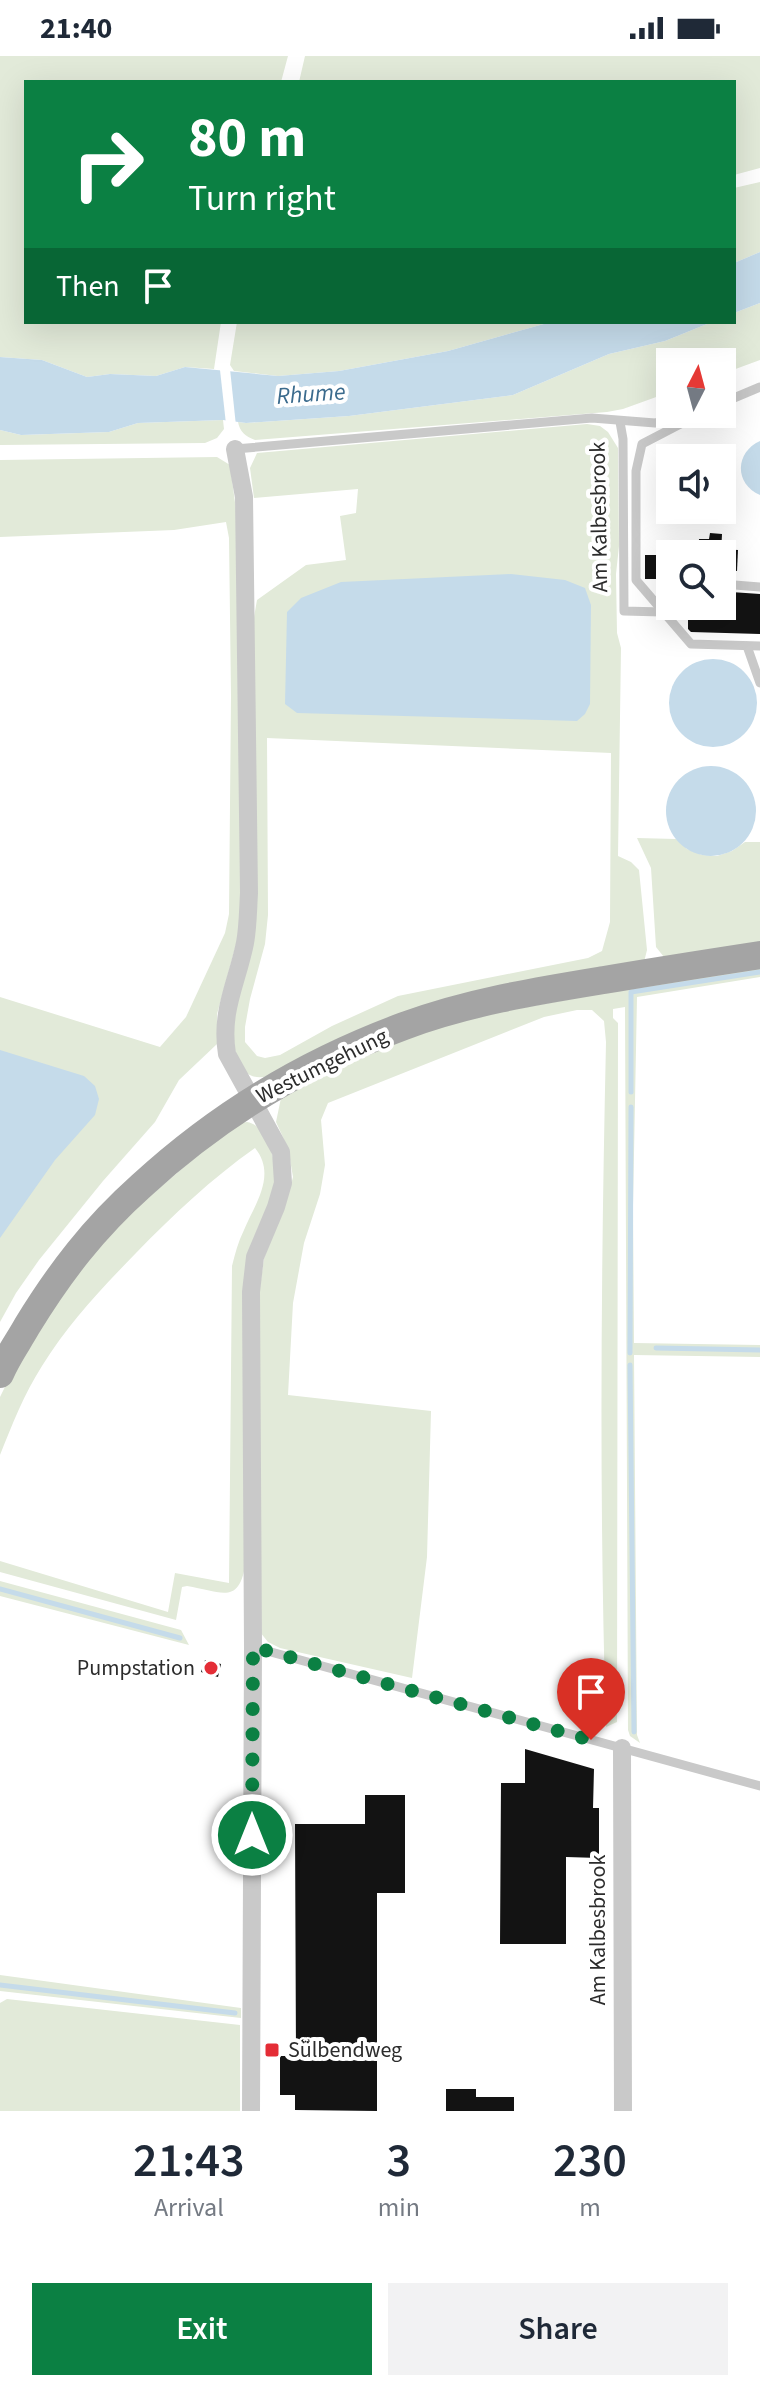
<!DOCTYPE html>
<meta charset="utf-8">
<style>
:root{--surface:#fff;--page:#f2f2f3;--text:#1f2937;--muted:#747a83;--accent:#0b8043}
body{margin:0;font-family:"Source Sans 3",sans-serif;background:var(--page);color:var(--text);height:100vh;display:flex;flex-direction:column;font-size:30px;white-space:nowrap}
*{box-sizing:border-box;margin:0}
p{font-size:26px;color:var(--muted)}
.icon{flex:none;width:44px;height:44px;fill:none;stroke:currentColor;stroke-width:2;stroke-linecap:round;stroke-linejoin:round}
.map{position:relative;height:2055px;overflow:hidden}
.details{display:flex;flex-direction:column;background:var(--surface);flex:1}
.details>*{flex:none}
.banner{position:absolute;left:24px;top:24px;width:712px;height:244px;border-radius:0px;box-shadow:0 8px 32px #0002;background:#0b8043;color:#fff;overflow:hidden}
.needle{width:52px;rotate:6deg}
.buttons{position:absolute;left:656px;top:292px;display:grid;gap:16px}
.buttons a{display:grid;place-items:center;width:80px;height:80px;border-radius:0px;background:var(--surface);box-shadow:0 8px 32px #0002;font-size:40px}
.pin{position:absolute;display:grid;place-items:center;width:68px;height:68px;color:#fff;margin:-82px -34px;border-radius:50% 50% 50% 0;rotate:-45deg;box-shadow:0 0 8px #0007}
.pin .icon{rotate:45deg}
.me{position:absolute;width:88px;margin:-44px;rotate:0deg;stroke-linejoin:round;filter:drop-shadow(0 0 6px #0008)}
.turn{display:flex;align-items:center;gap:28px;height:168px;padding:0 32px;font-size:36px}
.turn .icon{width:104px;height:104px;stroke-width:2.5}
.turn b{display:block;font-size:56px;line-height:68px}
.then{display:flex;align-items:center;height:76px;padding:0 32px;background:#0003;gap:16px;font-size:30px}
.eta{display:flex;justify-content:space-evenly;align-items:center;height:136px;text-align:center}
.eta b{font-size:48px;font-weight:600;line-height:56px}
.primary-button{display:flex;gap:16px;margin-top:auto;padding:16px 32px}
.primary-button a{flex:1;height:92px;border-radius:0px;background:var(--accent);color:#fff;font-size:32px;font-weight:600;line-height:92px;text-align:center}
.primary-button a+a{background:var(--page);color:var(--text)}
.status{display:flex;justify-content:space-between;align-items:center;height:56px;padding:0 40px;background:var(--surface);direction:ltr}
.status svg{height:22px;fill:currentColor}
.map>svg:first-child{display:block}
</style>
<div class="status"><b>21:40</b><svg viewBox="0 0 49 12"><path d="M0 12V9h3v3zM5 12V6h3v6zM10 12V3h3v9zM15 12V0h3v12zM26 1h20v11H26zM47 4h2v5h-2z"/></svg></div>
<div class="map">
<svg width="760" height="2055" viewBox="0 0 760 2055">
<rect width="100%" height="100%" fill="#fff"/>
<g fill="#e2ead9" fill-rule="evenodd">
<polygon points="0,0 288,0 281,26 26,26 26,266 221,266 214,313 185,311 156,320 110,318 87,321 42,304 0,301"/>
<polygon points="305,0 760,0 760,112 734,119 734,26 299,26"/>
<polygon points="760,126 760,196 734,207 734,132"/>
<path d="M760 247V304L722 318V306H670V336L623 353 607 356 255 384C245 380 240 376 238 366L246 367 349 360 513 339 609 298 665 285 712 266H734V257Z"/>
<polygon points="237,266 551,266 448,295 339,315 278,320 234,315 230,309"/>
<polygon points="223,364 224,373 217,382 205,387 0,389 0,374 21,379 109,376 138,367"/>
<path d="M587 368 600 370 608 376 618 392 619 490 616 518 617 577 621 592 618 800 631 806 639 814 647 894 644 906 268 1020C227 1031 231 963 237 938L254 561 257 544 306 509 346 504 340 460 356 457 358 433 254 442 250 412 257 397ZM267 682 611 697 610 866 602 895 588 902 398 940 332 970 280 999 265 1002 257 1000 245 986V971L250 943 265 888 268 859Z"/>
<polygon points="217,401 230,409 236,454 242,791 240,874 217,958 217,988 179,1024 155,1066 103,1125 39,1204 16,1237 0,1266 0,941 160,991 186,961 225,877 229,858 231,640 229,482 226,466 174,474 0,481 0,404"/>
<polygon points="637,782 676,783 687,793 702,799 717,800 732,795 745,786 760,786 760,889 664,901 656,891 651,812"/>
<path d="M760 908V921L637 941 633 1150 634 1287 760 1289V1301L634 1299 637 1679 640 1687 630 1680 628 1674 625 951 613 953V962L618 967 617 1666 606 1671C599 1443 601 1214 606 986L604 965 592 954H577L544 961 328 1047 321 1064 325 1109 320 1138 304 1187 293 1247 288 1339 431 1355 427 1501 412 1622 280 1592 268 1586 260 1576 259 1238 264 1202 289 1136 293 1121 288 1092 276 1066 281 1042 370 997 451 965Z"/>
<path d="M247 1066C258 1068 263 1077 268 1087 288 1133 259 1158 247 1202L246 1504C240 1550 223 1536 187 1530L182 1531 176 1564 0 1516V1505L168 1556 175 1517 229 1527 232 1210C235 1198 238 1186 244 1174 255 1148 277 1119 255 1092 211 1123 173 1159 136 1197 101 1233 68 1268 42 1310 24 1338 12 1369 0 1399V1341L31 1278 112 1173 206 1092 240 1067Z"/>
<polygon points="0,1525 181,1574 189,1589 0,1540"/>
<polygon points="0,1919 241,1952 241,1962 0,1935"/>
<polygon points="7,1943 240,1969 240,2055 0,2055 0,1947"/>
</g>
<g fill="#c5dbea">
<polygon points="760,196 760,247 734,257 734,207"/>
<polygon points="551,266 712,266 665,285 609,298 513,339 349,360 246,367 223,364 138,367 109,376 21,379 0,374 0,301 42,304 87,321 110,318 156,320 185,311 278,320 339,315 448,295"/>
<path d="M760 385V439C734 428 735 396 760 385Z"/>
<polygon points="700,389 708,389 722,397 725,412 722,421 722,402 686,402 693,392"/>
<polygon points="511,518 565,524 585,532 591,549 590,648 585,658 577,665 297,657 285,648 287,556 301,542 341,526"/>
<circle cx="713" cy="647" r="44"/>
<circle cx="711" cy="755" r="45"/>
<polygon points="0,994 84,1020 95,1030 99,1043 95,1059 55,1104 0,1182"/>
</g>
<polygon fill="#fff" points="230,313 236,370 226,368 220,314"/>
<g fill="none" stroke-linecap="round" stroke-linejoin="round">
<g stroke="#c5dbea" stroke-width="5">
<polyline points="631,1036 631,936 760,916"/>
<polyline points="656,1292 760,1294"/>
<polyline points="630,1297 631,1051"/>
<polyline points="630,1309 634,1676"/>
<polyline points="0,1533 180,1582"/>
<polyline points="0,1929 235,1957"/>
</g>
</g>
<g fill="#131313">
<polygon points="710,477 722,478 721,498 698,498 699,483 709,483"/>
<polygon points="722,493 738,494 737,515 722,514"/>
<rect x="645" y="499" width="25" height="24"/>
<polygon points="731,536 760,538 760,578 691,576 688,573 688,550 730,551"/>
<polygon points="205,1604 221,1608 218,1621 201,1616"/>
<polygon points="525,1693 594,1713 593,1752 599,1752 599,1802 566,1801 566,1888 500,1888 501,1727 525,1727"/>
<polygon points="365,1739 405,1739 405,1837 377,1837 377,2055 295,2054 295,2039 280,2039 280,2000 296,2000 295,1768 365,1768"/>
<polygon points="446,2033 476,2033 476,2041 514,2041 514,2055 446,2055"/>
</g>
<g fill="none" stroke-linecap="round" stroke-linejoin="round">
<g stroke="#c9c9c9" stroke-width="9">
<polyline points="722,347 760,331"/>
<polyline points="690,363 642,388 636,415 636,524 691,588 760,590"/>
<polyline points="620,366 623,383 624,555 662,556 671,550"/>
<polyline points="235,393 592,362 655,367 695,359"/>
<polyline points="722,528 760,531"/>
<polyline points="747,590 760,627"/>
<polyline points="253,1591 760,1730"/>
</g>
<g stroke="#c9c9c9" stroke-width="18">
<path d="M235 393 244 441 249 837C248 853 248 871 245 887 237 927 220 955 227 998L281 1096 283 1127 276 1151 255 1201 251 1236 253 1591 251 2055"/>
<polyline points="622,1692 623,2055"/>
</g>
<path stroke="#a4a4a4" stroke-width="28" d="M0 1318C7 1301 18 1286 27 1270 60 1216 94 1172 141 1130 218 1059 306 1006 404 970 468 946 537 935 604 924 656 915 708 907 760 899"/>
</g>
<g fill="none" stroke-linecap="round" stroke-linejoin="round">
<polyline stroke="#0b8043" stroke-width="14" stroke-dasharray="0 25.2" points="252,1779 253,1591 591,1684"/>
</g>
<g fill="#e42d36" stroke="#fff" stroke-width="3">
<circle cx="211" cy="1612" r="8"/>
<rect x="264" y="1986" width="16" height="16" rx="4"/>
</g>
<g text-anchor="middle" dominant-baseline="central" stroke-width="8" stroke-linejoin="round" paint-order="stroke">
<g font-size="22" fill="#2c2c2c" stroke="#fff">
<text transform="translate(599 461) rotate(-91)">Am Kalbesbrook</text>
<text transform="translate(322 1010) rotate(-26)">Westumgehung</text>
<text transform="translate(598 1874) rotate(-90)">Am Kalbesbrook</text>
</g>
<g font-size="22" fill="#2c2c2c" stroke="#fff" text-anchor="end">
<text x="195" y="1612">Pumpstation</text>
<text x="288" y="1994" text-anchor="start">Sülbendweg</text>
</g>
<g font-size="24" font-style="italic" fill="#3b6b8d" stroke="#fff">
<text transform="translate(311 338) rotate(-4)">Rhume</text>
</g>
</g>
</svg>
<div class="buttons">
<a><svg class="needle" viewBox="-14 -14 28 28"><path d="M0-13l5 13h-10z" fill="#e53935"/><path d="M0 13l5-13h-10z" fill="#747a83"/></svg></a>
<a><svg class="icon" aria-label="sound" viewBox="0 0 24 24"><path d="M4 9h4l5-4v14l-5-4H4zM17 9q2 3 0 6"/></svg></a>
<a><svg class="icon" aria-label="search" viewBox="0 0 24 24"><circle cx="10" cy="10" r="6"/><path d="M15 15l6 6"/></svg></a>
</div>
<div class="pin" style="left:591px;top:1684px;background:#d93025"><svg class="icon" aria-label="arrive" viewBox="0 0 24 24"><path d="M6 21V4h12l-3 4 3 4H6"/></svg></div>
<svg class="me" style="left:252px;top:1779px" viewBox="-20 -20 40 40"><circle r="17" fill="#0b8043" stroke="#fff" stroke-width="3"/><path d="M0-11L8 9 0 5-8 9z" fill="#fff"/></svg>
<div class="banner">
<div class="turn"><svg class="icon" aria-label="right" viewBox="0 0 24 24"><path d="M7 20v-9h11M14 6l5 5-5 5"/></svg><div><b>80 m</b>Turn right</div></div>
<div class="then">Then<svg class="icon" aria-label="arrive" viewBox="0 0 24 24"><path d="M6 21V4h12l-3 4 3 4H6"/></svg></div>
</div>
</div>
<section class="details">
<div class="eta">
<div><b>21:43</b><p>Arrival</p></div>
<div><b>3</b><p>min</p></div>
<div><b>230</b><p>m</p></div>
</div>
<div class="primary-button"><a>Exit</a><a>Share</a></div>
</section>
